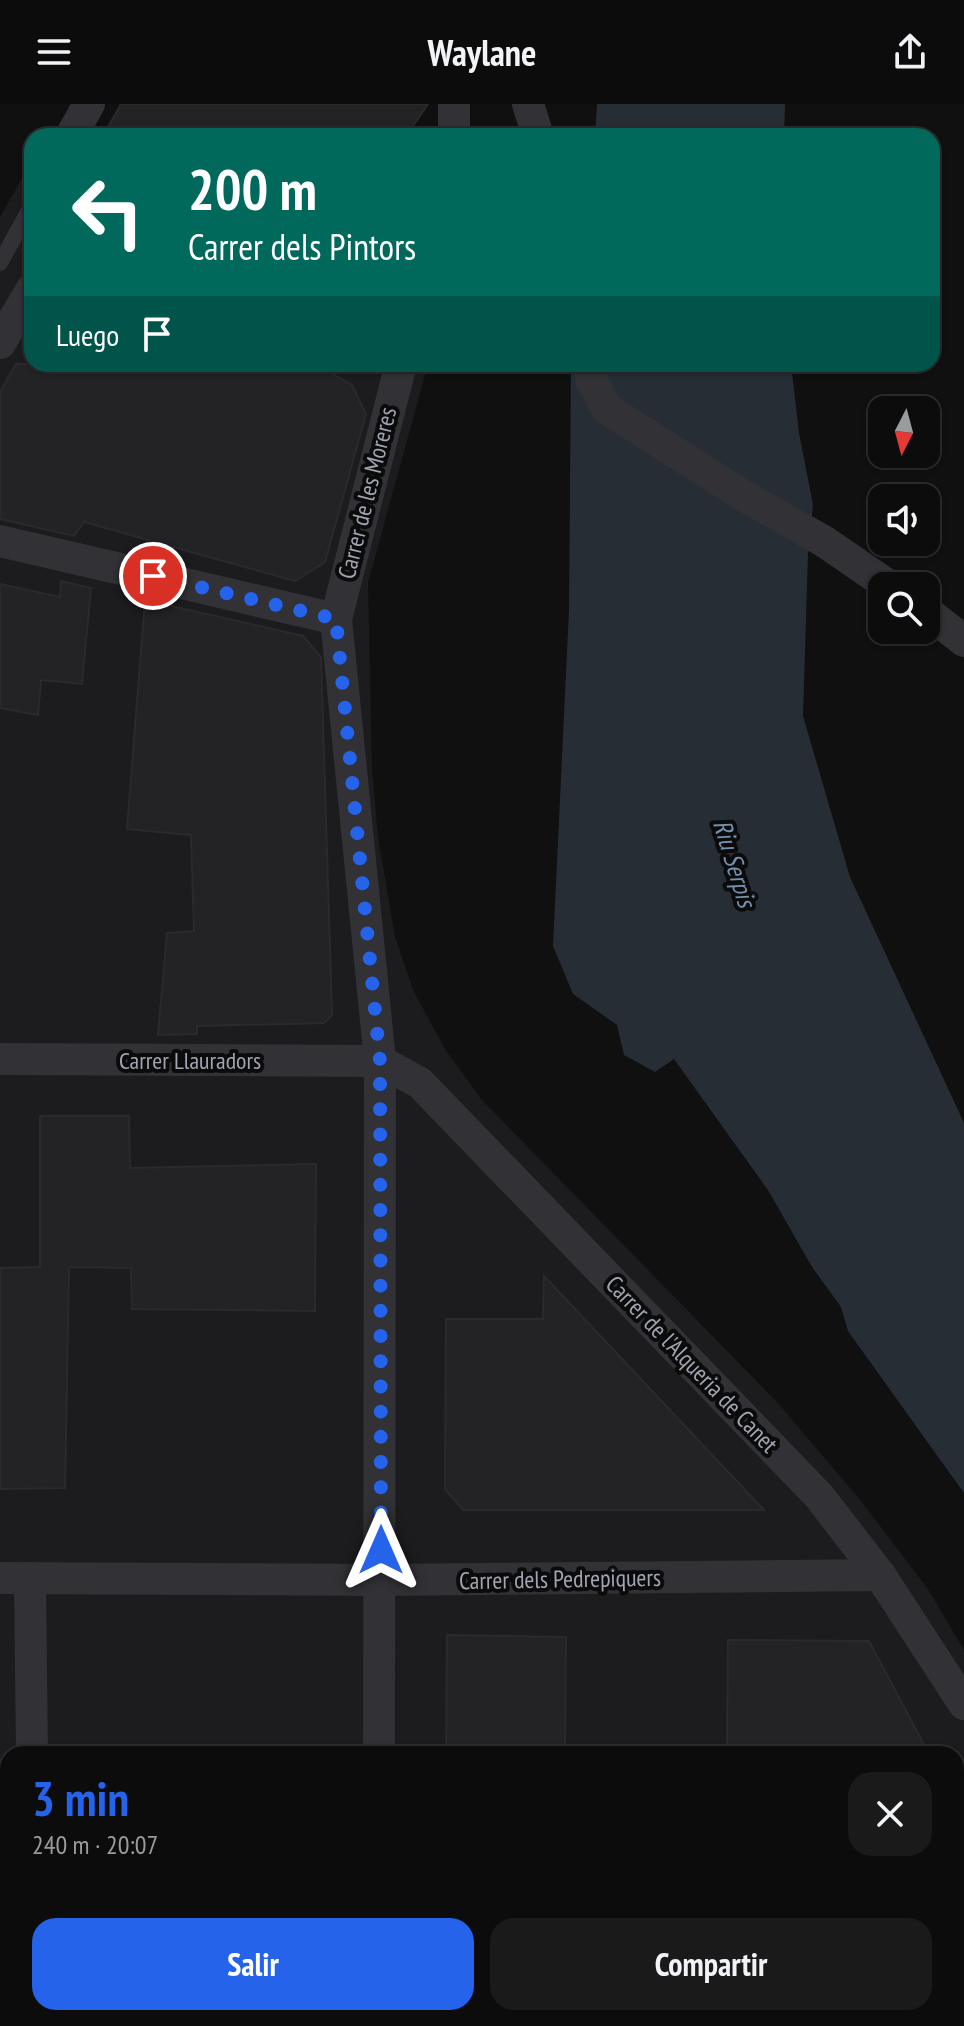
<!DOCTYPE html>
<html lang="es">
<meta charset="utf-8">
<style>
:root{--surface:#0c0c0d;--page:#1a1a1b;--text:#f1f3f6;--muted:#9a9b9d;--line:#2c2c2e;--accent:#2563eb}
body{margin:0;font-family:"PT Sans Narrow",sans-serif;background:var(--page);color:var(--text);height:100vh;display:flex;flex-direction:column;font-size:30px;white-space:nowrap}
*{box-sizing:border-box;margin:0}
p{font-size:26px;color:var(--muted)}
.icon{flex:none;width:44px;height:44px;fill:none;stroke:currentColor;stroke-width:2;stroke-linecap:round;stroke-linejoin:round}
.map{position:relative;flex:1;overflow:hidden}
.details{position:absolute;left:0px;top:1642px;width:964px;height:280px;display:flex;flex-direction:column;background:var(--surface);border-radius:24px 24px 0 0;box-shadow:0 2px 6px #0004,0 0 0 2px var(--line)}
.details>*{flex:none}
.hud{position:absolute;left:24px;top:24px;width:916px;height:244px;border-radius:24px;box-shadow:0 2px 6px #0004,0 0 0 2px var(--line);background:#00695c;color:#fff;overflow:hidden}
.needle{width:52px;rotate:186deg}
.tools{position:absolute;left:868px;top:292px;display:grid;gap:16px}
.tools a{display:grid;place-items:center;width:72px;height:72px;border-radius:16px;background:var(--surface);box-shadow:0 2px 6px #0004,0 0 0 2px var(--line);font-size:40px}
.pin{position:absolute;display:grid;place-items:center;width:68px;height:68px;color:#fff;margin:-34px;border:4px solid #fff;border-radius:50%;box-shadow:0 2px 8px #0007}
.me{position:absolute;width:88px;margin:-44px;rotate:0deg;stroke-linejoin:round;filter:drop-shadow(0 0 6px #0008)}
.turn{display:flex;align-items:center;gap:28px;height:168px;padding:0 32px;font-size:36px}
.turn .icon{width:104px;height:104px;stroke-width:2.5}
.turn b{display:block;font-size:56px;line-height:68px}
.then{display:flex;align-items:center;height:76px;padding:0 32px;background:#0003;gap:16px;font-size:30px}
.round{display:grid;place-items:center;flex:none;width:84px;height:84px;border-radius:24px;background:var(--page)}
.overview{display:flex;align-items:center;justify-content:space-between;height:136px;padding:0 32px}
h1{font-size:48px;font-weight:800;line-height:60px;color:var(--accent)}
.cta{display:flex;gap:16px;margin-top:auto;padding:16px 32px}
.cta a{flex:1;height:92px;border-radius:24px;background:var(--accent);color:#fff;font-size:32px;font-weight:800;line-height:92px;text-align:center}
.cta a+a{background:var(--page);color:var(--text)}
header{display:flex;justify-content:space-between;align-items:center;height:104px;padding:0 32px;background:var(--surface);font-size:36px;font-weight:800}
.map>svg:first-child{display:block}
</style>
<header><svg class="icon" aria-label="menu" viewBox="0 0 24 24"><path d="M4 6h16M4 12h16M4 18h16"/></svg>Waylane<svg class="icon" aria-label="share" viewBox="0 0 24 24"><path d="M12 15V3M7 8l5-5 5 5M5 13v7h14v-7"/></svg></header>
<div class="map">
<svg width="964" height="1922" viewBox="0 0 964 1922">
<rect width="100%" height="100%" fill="#101011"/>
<path fill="#1c1c1e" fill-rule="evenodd" d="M32 57V260H428L368 479 372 665 378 733 395 833 414 888 445 945 481 995 777 1298 861 1397 928 1485 964 1546V1922H0V113ZM8 1650H956V1914H8Z"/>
<g fill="#262d35">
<polygon points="597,0 785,0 784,32 595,32"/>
<polygon points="571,260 791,260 799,329 813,401 808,449 803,612 850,773 964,1019 964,1389 848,1227 841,1203 812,1163 768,1086 674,955 655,968 624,951 617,921 573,890 553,842 569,506"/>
</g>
<g fill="#232325" stroke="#2a2a2d" stroke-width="2">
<polygon points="121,0 428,0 406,32 103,32"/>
<polygon points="16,260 315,260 352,281 366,310 325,458 295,477 84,418 74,432 0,415 0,288"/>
<polygon points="61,477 91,484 82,580 41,576 38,611 0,604 0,480 60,493"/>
<polygon points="145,496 303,532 321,553 332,911 324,919 197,922 197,930 158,931 167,829 194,827 191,731 127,725"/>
<polygon points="40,1012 129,1012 130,1064 316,1060 315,1207 132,1205 131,1164 69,1163 65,1384 0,1385 0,1164 40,1163"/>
<polygon points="544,1172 764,1406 463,1406 445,1385 446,1215 543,1215"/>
<polygon points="447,1531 566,1533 565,1650 446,1650"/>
<polygon points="728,1536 869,1537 929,1650 727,1650"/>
</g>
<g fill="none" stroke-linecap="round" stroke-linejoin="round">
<polyline stroke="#313136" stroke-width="16" points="0,159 32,101"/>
<g stroke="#313136" stroke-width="32">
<polyline points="528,0 538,32"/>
<polyline points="71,32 89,0"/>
<polyline points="454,32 454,0"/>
<polyline points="0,239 32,185"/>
<polyline points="590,260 591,275 607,305 744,392 825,438 889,482"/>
<polyline points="0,437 336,515"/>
<polyline points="926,507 964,537"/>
<polyline points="0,955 380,957 420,979 819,1392 880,1471 964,1600"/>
<polyline points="0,1474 381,1476 880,1471"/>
<polyline points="30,1474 32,1650"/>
<polyline points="379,1650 380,957 336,515 401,260"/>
<polyline points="36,1914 37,1922"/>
<polyline points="377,1922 377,1914"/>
</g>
</g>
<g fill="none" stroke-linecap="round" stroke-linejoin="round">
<polyline stroke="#2563eb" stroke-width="14" stroke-dasharray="0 25.2" points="153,472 336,515 380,957 381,1446"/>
</g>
<g text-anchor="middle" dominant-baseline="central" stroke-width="8" stroke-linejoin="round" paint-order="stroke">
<g font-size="24" fill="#a1a5b2" stroke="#0b0b0c">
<text transform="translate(367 389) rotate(-76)">Carrer de les Moreres</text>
<text x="190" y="956">Carrer Llauradors</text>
<text transform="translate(692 1260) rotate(46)">Carrer de l'Alqueria de Canet</text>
<text transform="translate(560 1475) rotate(-1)">Carrer dels Pedrepiquers</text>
</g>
<g font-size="26" font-style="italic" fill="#7690af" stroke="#0b0b0c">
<text transform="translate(735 759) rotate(73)">Riu Serpis</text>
</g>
</g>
</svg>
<div class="tools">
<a><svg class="needle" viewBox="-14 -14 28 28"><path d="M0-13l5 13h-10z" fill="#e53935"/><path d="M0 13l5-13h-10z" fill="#9a9b9d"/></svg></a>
<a><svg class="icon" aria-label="sound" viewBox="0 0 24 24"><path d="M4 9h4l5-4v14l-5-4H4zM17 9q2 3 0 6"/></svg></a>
<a><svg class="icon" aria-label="search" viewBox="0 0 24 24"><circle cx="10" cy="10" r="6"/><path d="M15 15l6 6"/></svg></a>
</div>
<div class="pin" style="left:153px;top:472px;background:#d93025"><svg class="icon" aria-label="arrive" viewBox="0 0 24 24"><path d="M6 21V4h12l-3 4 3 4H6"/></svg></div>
<svg class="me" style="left:381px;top:1446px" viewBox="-20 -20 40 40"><path d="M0-17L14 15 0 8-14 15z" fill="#2563eb" stroke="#fff" stroke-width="4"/></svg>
<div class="hud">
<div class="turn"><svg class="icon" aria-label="left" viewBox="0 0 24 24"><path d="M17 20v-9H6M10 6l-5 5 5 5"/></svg><div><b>200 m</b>Carrer dels Pintors</div></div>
<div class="then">Luego<svg class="icon" aria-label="arrive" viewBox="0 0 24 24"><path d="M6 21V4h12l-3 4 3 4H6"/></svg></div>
</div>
<section class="details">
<div class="overview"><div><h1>3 min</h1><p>240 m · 20:07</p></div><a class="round"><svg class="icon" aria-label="close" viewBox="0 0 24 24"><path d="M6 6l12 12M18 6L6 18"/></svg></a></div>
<div class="cta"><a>Salir</a><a>Compartir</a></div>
</section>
</div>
